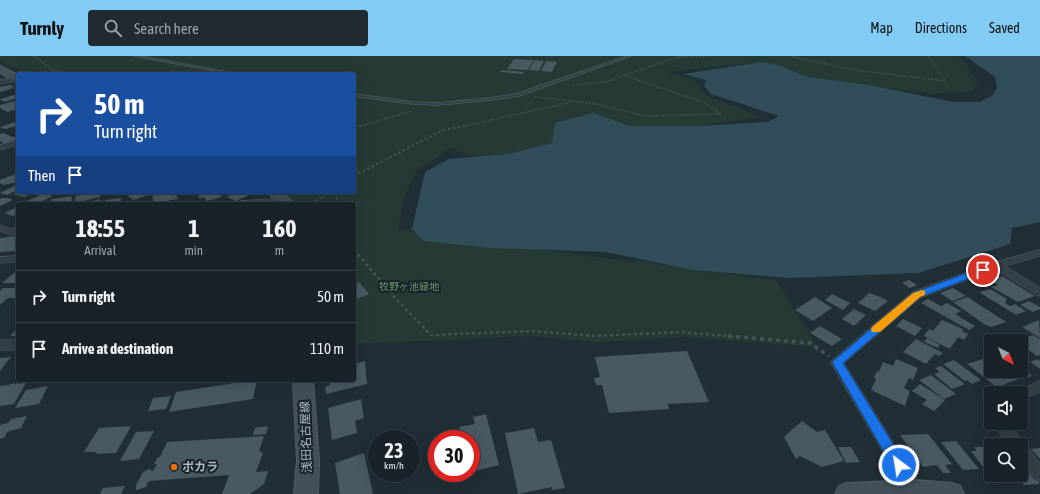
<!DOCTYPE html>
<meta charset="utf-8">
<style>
:root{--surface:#182228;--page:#212a30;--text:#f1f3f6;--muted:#9fa4a8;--line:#363f45;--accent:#81cbf4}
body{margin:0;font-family:"Asap Condensed","Noto Sans JP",sans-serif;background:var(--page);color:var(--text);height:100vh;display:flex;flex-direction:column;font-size:15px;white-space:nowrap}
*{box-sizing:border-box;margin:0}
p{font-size:13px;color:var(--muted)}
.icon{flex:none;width:22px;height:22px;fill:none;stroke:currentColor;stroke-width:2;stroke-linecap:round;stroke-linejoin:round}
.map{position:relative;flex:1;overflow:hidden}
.panel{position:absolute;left:16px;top:146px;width:340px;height:180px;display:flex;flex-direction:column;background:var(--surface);border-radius:4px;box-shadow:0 4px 16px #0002,0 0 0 1px var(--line)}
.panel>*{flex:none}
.hud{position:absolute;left:16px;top:16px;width:340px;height:122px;border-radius:4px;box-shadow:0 4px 16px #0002,0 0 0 1px var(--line);background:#1a4fa0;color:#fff;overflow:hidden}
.needle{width:26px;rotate:138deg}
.tools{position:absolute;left:984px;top:278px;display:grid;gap:8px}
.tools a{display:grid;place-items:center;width:44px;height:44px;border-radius:4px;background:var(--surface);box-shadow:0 4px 16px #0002,0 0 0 1px var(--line);font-size:20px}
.speed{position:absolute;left:368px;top:374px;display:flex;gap:8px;font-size:20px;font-weight:700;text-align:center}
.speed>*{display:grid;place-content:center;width:52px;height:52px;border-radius:50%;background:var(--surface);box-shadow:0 4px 16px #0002,0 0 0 1px var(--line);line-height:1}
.speed small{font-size:10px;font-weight:400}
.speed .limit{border:6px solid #d22;background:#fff;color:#111}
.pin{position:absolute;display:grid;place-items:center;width:34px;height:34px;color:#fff;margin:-17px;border:2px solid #fff;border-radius:50%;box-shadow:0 1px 4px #0007}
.me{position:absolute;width:44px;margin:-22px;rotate:329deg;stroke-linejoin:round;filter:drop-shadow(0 0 3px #0008)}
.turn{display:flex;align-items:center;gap:14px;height:84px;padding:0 12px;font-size:18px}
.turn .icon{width:52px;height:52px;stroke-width:2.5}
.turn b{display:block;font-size:28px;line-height:34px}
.then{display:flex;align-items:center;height:38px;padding:0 12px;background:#0003;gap:8px;font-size:15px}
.eta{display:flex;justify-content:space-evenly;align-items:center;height:68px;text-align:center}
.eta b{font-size:24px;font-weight:700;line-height:28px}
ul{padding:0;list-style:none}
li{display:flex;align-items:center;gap:12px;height:52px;padding:0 12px;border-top:1px solid var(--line)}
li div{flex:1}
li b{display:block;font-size:15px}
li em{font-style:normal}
header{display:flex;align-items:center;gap:24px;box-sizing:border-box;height:56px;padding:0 20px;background:var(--accent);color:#111}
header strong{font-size:19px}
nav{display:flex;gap:22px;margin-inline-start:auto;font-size:14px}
.search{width:280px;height:36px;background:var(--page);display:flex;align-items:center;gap:10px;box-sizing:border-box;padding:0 14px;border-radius:4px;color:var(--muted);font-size:15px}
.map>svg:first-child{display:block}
</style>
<header>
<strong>Turnly</strong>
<div class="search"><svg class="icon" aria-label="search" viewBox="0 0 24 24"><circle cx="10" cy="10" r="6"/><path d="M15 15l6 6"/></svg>Search here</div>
<nav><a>Map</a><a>Directions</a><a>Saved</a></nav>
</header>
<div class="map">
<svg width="1040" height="438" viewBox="0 0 1040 438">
<rect width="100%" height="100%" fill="#202e35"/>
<polygon fill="#253a35" points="0,0 958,0 966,7 978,27 972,35 930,38 808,21 778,9 762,6 668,16 694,23 705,39 761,61 699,70 630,70 593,57 552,87 508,98 474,101 451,92 416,115 401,151 399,174 633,206 641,205 693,214 776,224 817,291 682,281 598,286 533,280 354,288 354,148 286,148 273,136 354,136 354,18 28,18 0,5"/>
<polygon fill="#324d5a" points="965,0 1040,0 1040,166 1012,172 1010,188 919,217 789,222 693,214 606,196 490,192 424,185 412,173 425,116 449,103 508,98 552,87 555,67 593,57 630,70 699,70 768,66 779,60 711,38 704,30 706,24 683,18 762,6 778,9 808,21 869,29 953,46 980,46 993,39 997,31 995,21"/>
<g fill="#485961">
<polygon points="514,3 534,4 528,14 507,13"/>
<polygon points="535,4 544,5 539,15 529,14"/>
<polygon points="546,5 557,6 552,16 541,15"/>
<polygon points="502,14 524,16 523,18 500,16"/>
<polygon points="10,29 15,30 11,31 14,32 0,36 0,31"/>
<polygon points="18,38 18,42 4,46 0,43"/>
<polygon points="18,44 18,53 7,56 0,52 0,49"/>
<polygon points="18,65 18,70 5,73 0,71"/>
<polygon points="3,77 13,81 16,80 18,83 5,88 0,85 0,78"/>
<polygon points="18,117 18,126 3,129 0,127 0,124"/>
<polygon points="16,129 18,129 18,134 7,139 0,137"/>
<polygon points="18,136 35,136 24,141 13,138"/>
<polygon points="140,136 157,136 134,144 127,140"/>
<polygon points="170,136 175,136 178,143 154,147 152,140"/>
<polygon points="208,136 217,136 222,141 207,145 203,141 200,143 198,140"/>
<polygon points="239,136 249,139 236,145 226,141"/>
<polygon points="44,137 53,140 36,148 27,145"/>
<polygon points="93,137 99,137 100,141 74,147 76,140"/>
<polygon points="72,140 71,146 48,148 52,143"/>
<polygon points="2,142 8,142 13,144 0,150 0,143"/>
<polygon points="121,142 120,148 105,148 105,144"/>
<polygon points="100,143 99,145 102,144 102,148 87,148 92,145"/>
<polygon points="18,151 18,157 13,160 4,157"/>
<polygon points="17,180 16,181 18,181 18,195 0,196 0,182"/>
<polygon points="15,216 18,216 18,227 2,227"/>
<polygon points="1002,220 1035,240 1018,246 991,231 998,229 990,224"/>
<polygon points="909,224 917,229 910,232 902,227"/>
<polygon points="359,226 369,238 354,244 354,228"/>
<polygon points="3,232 18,232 18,242 8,242 0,249 0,235"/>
<polygon points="953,232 966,240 952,245 940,237"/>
<polygon points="990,233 1007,243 1005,247 1010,250 1015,248 1026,255 1016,259 979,236"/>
<polygon points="869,237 878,240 888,245 875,255 858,247"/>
<polygon points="832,238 850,247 843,254 825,244"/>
<polygon points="815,241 832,252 813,265 795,254"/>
<polygon points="968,241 975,246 1006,266 991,271 984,268 953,246"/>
<polygon points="928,243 941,250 947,247 961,255 955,258 975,270 969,274 921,247"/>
<polygon points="1029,245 1040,251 1040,253 1033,256 1020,249"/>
<polygon points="854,253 866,259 854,270 842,263"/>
<polygon points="903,263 922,272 915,280 896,270"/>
<polygon points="942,264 963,273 962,275 968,278 964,284 958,281 950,293 924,280 929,273 933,275"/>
<polygon points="1039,264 1040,282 1022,271"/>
<polygon points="820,270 842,283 832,290 810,277"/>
<polygon points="18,272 18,283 14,283 17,280 10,280"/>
<polygon points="1033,279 1040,283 1040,299 1037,300 1021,289 1021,285 1017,285"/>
<polygon points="927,282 940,289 938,292 924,286"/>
<polygon points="916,283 943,297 939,300 935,298 926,308 903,296"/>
<polygon points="687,295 709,346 668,348 669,353 609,357 602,329 596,329 594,322 600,321 595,301"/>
<polygon points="11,301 0,315 0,302"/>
<polygon points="989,301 991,302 991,315 1008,315 1019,323 997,331 967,308"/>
<polygon points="896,303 918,312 913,324 909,322 904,332 910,335 905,350 871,334 876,323 874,322 877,315 879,316 883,306 893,310"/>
<polygon points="1037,303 1040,305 1040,313 1030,306"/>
<polygon points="954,304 981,324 972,328 967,324 965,325 943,308"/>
<polygon points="365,305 367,328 326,338 325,331 330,329 330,325 325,327 324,324 354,324 354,308"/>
<polygon points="941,310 965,328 952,333 934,318 940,316 935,312"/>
<polygon points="1021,312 1032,320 1023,323 1012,315 1021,315"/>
<polygon points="931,319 956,338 944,343 919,324"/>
<polygon points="255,324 257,324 253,343 169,356 176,336"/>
<polygon points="19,327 17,328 26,327 14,348 0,350 0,330"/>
<polygon points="920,328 945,344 934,355 922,348 927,344 912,335"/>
<polygon points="48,330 39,348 15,352 26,334"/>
<polygon points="171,340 166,353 148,355 153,342"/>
<polygon points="361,343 364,362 355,365 357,377 332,384 328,352"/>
<polygon points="486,358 499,409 471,416 471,383 455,382 461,381 459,371 475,368 473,361"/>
<polygon points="27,360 21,372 7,376 4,382 0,383 0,369 8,367 11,363"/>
<polygon points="802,365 817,376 825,374 844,405 822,411 800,400 796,403 784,381"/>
<polygon points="131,370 116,397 95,398 97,396 84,396 99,372"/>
<polygon points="268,370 266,378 253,379 255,372"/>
<polygon points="534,372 538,386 551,384 565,432 552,434 552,431 518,438 505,377"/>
<polygon points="154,375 139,403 120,405 136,376"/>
<polygon points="928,378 952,408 945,409 951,417 943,417 937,409 923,411 900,379"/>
<polygon points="264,380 259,395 263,397 256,416 268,415 264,428 250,438 222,438 229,419 149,425 146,431 136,434 136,429 143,416 149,413 153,415 157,408 154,408 158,401 160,401 167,386"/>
<polygon points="956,385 979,413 963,414 941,386"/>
<polygon points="838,391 851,391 860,406 846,407"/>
<polygon points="974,391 991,391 991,419 1021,419 1021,405 1040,428 1024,429 1022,426 1014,427 1012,423 993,424 971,395 977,395"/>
<polygon points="1040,392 1040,403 1031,393"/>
<polygon points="364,397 373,438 340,438 335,407"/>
<polygon points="446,417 462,417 463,419 447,422"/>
<polygon points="125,430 121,438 100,438 103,432"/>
</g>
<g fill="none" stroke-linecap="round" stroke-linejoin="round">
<g stroke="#515d64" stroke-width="1.5">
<g id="lane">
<polygon points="134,0 140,0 238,18 232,18"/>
<polygon points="627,0 631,0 518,40 490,44 438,49 413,48 354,40 354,38 413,46 438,47 490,42 516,38"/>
</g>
</g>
<g stroke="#515d64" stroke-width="1">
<g id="street">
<polygon points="18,21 18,25 0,28 0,24"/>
<polygon points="18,84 18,89 0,94 0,89"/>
<polygon points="286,142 289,143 289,147 235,148 240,145"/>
<polygon points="0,169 11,173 18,171 18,177 11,179 0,175"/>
<polygon points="1040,194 1040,200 1005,210 1040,232 1040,241 995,213 920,242 844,307 925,438 908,438 830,306 912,236 992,207"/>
<polygon points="18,200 18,206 0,207 0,201"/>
<rect x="0" y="284" width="18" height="10"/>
<polygon points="1040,325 1040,336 1021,344 1021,337 1015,337"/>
<polygon points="991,346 991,360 986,358 984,354 986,348"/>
<polygon points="994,367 1009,367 1040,407 1040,426 1034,424 1021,406 1021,389 1008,389"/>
</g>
</g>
<g stroke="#515d64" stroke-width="2">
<g id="secondary">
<polygon points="0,10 18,19 18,26 0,17"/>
<polygon points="267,136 281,136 295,148 280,148"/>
<polygon points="293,324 313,324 319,405 318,438 294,438 297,405"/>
<polygon points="915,424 952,427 960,430 964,438 835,438 839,430 847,427"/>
</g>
</g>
<g stroke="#415552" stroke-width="1.5" stroke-dasharray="1.5 1.5" stroke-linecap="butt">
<polyline points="33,0 53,14 80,18"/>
<polyline points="789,0 854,14 945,25 928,0"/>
<polyline points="678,1 708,0"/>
<polyline points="573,29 605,26 678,1"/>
<polyline points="535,41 596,48 646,60 721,58 706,47 623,19"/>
<polyline points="361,70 412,55"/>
<polyline points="464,70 572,46"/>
</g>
<g stroke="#415552" stroke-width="2" stroke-dasharray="2.5 2.5" stroke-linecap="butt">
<polyline points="354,72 364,69"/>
<polyline points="354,120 441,75 468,69"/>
<polyline points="336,136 338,148"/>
<polyline points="311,148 329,136"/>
</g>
<polyline stroke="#415552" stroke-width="2.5" stroke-dasharray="3 3" stroke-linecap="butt" points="354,194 398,245 431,279 532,275 595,280 679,276 739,281"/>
<polyline stroke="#415552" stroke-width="3.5" stroke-dasharray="4 4" stroke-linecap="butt" points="728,280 810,287 829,300"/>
<use href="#lane" fill="#334046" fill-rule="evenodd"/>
<use href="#street" fill="#334046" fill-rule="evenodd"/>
<use href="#secondary" fill="#415059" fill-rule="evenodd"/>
</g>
<polygon fill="#1a73e8" stroke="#114b97" points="983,211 987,214 986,216 920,241 843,307 906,409 904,413 899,415 894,413 832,306 913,237"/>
<polygon fill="#f59e0b" points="922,234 925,235 925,239 920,241 880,276 872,276 871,273 872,271 913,237"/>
<circle fill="#e8710a" stroke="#19242a" stroke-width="1.5" cx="174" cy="411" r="4"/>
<g text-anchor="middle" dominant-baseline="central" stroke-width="4" stroke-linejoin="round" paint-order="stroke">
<g font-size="10" fill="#6f976e" stroke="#19242a">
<text x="409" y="230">牧野ヶ池緑地</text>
</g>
<g font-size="12" fill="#adbbc3" stroke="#19242a">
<text transform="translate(306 381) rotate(-92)">浅田名古屋線</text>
</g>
<g font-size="12" font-weight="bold" fill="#adbbc3" stroke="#19242a" text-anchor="start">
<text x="182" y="411">ポカラ</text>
</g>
</g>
</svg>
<div class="tools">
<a><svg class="needle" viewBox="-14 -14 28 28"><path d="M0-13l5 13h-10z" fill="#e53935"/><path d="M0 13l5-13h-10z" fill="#9fa4a8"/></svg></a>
<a><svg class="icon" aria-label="sound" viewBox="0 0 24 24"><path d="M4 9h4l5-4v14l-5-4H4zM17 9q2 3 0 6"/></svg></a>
<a><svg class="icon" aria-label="search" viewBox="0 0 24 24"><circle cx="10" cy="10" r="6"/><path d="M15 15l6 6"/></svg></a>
</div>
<div class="speed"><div>23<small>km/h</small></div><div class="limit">30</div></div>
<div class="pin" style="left:983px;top:214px;background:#d93025"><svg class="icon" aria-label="arrive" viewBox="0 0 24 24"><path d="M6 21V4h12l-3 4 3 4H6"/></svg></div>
<svg class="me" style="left:899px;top:409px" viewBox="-20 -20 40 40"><circle r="17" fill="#1a73e8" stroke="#fff" stroke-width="3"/><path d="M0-11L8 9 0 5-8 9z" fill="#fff"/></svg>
<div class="hud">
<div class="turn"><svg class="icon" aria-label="right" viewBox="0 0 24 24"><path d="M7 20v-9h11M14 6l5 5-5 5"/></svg><div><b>50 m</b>Turn right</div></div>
<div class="then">Then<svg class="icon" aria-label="arrive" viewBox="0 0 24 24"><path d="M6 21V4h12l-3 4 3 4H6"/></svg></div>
</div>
<section class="panel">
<div class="eta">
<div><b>18:55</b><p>Arrival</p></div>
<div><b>1</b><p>min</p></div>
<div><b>160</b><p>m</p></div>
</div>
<ul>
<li><svg class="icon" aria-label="right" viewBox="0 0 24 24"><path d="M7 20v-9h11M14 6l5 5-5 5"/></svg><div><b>Turn right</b></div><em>50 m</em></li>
<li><svg class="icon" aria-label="arrive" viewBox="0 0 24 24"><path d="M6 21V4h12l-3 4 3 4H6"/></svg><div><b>Arrive at destination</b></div><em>110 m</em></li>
</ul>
</section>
</div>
